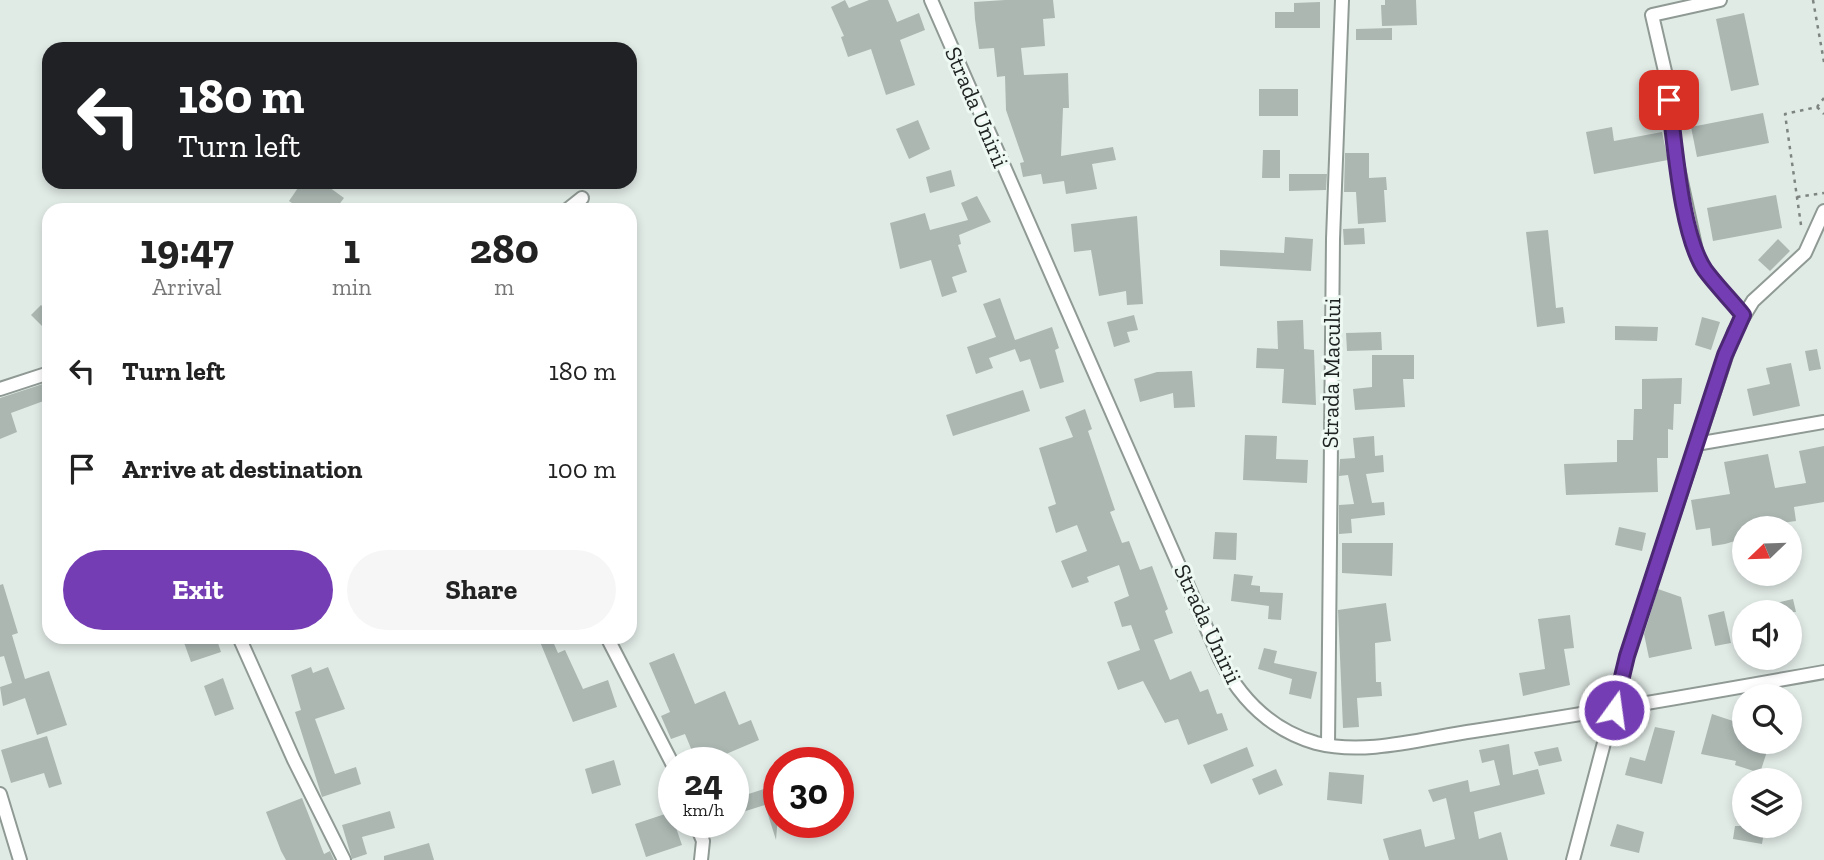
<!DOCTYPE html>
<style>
:root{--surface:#fff;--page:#f6f6f6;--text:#222;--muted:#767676;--accent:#753db3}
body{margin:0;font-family:"Zilla Slab",serif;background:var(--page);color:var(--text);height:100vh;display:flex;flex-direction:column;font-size:26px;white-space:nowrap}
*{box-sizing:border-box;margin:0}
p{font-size:23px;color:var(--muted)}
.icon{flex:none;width:38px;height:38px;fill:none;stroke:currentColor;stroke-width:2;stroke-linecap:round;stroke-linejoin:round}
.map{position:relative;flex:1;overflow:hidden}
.details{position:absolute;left:42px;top:203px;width:595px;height:441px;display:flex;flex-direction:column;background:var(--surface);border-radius:21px;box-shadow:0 4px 10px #0003}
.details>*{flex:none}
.guide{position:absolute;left:42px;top:42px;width:595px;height:147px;border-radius:21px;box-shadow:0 4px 10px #0003;background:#202124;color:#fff;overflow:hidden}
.needle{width:46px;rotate:247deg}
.controls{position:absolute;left:1732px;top:516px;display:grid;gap:14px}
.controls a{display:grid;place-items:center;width:70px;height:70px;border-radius:50%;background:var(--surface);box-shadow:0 4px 10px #0003;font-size:35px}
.speed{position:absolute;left:658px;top:747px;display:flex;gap:14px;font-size:35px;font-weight:700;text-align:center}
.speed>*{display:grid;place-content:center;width:91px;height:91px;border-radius:50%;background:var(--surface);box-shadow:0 4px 10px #0003;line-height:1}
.speed small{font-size:18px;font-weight:400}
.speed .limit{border:10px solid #d22;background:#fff;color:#111}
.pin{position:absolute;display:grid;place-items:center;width:60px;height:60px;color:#fff;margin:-30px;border-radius:14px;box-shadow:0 4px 10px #0006}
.me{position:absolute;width:77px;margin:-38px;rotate:14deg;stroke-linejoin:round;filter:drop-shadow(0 0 5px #0008)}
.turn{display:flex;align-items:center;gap:24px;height:147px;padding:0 21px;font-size:32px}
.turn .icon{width:91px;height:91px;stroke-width:2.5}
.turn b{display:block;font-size:49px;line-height:60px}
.eta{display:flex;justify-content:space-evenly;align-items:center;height:119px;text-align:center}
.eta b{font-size:42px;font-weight:700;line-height:49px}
.button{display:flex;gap:14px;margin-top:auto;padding:14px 21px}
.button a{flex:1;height:80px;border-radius:42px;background:var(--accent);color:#fff;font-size:28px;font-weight:700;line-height:80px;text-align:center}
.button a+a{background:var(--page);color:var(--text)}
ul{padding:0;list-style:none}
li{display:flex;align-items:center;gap:21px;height:98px;padding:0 21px}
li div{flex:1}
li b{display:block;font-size:26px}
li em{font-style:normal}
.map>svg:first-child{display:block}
</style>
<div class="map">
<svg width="1824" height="860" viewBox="0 0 1824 860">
<rect width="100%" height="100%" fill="#e1ebe6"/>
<g fill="#acb7b2">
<polygon points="845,0 849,8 869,0 888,0 897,22 919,13 925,30 900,40 915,85 886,95 871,49 848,57 841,37 844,36 831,7"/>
<polygon points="1005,0 1053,0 1055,18 1043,19 1045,46 1021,48 1024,75 1068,73 1069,108 1063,108 1061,156 1113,147 1116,160 1092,164 1097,189 1066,194 1064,181 1043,184 1041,174 1023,177 1020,163 1024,162 1006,110 1005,76 997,77 994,48 979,49 975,19 974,2"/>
<polygon points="1385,0 1416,0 1417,25 1382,26 1381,5 1385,5"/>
<polygon points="1320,2 1320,28 1275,28 1275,12 1294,12 1294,3"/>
<polygon points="1744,13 1759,85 1731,91 1716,19"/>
<polygon points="1392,28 1392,40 1356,40 1356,29"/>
<rect x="1259" y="89" width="39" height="27"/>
<polygon points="1763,113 1769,143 1697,157 1691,127"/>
<polygon points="918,120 930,149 909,159 896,129"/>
<polygon points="1612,127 1614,141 1662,132 1668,160 1594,174 1586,132"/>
<polygon points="1263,150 1280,150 1280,178 1262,178"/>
<polygon points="1345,153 1369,153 1369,178 1386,177 1387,190 1384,190 1386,222 1358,224 1356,192 1344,192"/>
<polygon points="951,170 955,186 930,193 926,177"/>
<polygon points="1289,174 1327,174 1326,190 1289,191"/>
<polygon points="302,182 322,182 344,198 335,210 302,210 289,201"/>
<polygon points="1776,195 1782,228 1713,241 1707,208"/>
<polygon points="977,196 991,222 959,235 961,244 958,245 967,272 952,277 957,292 942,297 931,260 900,269 890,223 925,213 930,230 968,220 961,203"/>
<polygon points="1137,216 1143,304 1127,305 1126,291 1099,296 1091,250 1074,252 1071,224"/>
<polygon points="1364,228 1365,244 1344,245 1343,229"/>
<polygon points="1548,230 1556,308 1563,307 1565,323 1537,327 1526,232"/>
<polygon points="1285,237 1313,239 1311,271 1220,266 1220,250 1284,253"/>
<polygon points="1778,239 1790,251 1770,271 1758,260"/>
<polygon points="1000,298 1015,340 1052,327 1059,348 1055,350 1064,382 1040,389 1030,359 1020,362 1015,349 989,358 993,368 976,374 967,347 996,337 983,304"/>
<polygon points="41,305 49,312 49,333 31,315"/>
<polygon points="1134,315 1138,330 1127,332 1130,342 1114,347 1107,322"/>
<polygon points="1702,317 1720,322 1711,350 1695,345"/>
<polygon points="1303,320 1304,349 1314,350 1316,405 1282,403 1284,369 1256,368 1257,348 1278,349 1277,321"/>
<polygon points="1615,326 1658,327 1657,341 1615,340"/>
<polygon points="1381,332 1382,350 1347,351 1346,333"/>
<polygon points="1817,349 1821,369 1809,371 1805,351"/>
<polygon points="1372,355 1414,355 1414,379 1403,379 1405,407 1355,410 1353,389 1372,387"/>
<polygon points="1791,363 1800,406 1753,416 1747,389 1770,384 1766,368"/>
<polygon points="1192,371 1195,407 1174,408 1173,393 1140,402 1134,379 1157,372"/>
<polygon points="1682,378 1681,404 1674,404 1673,430 1668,429 1668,458 1657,458 1658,492 1566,495 1564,464 1617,462 1617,440 1633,440 1634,409 1642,409 1642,379"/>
<polygon points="49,382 49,399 11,413 17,432 0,439 0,398"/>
<polygon points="1023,390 1030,411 953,436 946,415"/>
<polygon points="1085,409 1092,429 1088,431 1115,510 1110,512 1122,543 1129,541 1140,570 1152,566 1168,609 1165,611 1173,633 1154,640 1170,680 1191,671 1200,692 1208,689 1217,714 1222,713 1228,730 1188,745 1178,719 1165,723 1143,681 1118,690 1107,662 1140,650 1131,625 1122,627 1114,602 1129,596 1119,565 1087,577 1089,582 1072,588 1061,561 1087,551 1077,525 1056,533 1048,507 1056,504 1039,448 1073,437 1065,417"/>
<polygon points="1245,435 1277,436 1276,459 1308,460 1307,483 1243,480"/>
<polygon points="1374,436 1375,456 1383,455 1384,472 1366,474 1372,503 1384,502 1385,515 1351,519 1352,533 1339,534 1339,505 1354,504 1348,475 1339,476 1340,459 1355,458 1353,438"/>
<polygon points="1824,446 1824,502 1794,507 1796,521 1767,525 1768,528 1745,528 1745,538 1725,544 1712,546 1710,528 1696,530 1691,500 1730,494 1724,462 1768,454 1775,488 1806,483 1799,451"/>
<polygon points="1619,527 1646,533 1642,551 1615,545"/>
<polygon points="1215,532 1237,533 1236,560 1213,559"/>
<polygon points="1342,543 1393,543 1392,576 1342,573"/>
<polygon points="1234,574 1253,576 1251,585 1260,586 1260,592 1283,593 1281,620 1268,619 1269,606 1231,601"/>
<polygon points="3,584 18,633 12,635 25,679 49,671 67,725 37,735 25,698 3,706 0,687 12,683 4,656 0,657 0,585"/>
<polygon points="1658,589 1681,597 1692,649 1649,658 1644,634"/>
<polygon points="1793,599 1796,612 1758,612 1758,607"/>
<polygon points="1386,603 1391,641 1375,643 1376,682 1381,682 1382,696 1357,698 1359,727 1343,728 1338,610"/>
<polygon points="1724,611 1731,643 1715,646 1708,615"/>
<polygon points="1570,615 1574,648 1564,649 1570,685 1523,696 1519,673 1545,669 1538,619"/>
<polygon points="182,637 216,637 221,652 191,662"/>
<polygon points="538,637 551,637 558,653 565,650 583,689 608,680 617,707 573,722"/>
<polygon points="1264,648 1277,651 1274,663 1317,672 1311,699 1289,694 1292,679 1258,669"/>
<polygon points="674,653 695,704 725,691 739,725 751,720 759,740 712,760 713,763 697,763 685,734 671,739 661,716 670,712 649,663"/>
<polygon points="311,667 313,673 328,667 345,709 315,719 335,774 356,767 361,784 322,797 295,712 301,710 291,675"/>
<polygon points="223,678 234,709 215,716 204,686"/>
<polygon points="1712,714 1745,725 1745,742 1770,742 1760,773 1735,765 1736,761 1701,754"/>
<polygon points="1655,727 1675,731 1662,784 1625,775 1630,757 1645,761"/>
<polygon points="47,736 62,784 49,788 44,773 11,783 1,750"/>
<polygon points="1509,744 1513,775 1538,769 1545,794 1474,812 1479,839 1501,832 1508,860 1389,860 1383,839 1421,829 1425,847 1455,839 1446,798 1433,802 1428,790 1468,780 1470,792 1500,785 1494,760 1482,763 1479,750"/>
<polygon points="1247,747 1254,766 1211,784 1203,765"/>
<polygon points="1558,747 1562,761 1539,766 1534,752"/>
<polygon points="614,760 621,785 592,794 585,769"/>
<polygon points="1276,769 1283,785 1259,795 1252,779"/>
<polygon points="1329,772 1364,775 1362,804 1327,800"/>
<polygon points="773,786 779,803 776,840 765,805 733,815 733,799"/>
<polygon points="302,798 324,854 330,851 334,860 286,860 281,851 266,812"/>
<polygon points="390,811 395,828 362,837 367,854 352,859 342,825"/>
<polygon points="674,811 674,822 682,845 646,857 635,824"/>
<polygon points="1617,824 1644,832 1639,853 1610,846"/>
<polygon points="1735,826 1765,826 1762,844 1733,839"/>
<polygon points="429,843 434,860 384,860 384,856"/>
</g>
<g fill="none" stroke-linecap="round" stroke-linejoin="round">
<g stroke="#909a95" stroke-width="16">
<g id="minor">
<path d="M931 0 1220 659C1241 700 1271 730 1316 743 1366 756 1424 738 1474 731 1591 713 1707 693 1824 672"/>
<polyline points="1720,0 1652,15 1667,80 1677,163 1697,255 1705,270 1743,315"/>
<polyline points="567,210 582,198"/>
<polyline points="0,389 49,373"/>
<polyline points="1696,444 1824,422"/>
<polyline points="239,637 294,760 344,860"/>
<polyline points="607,637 674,767"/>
<polyline points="1328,745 1333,239 1342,0"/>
<polyline points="0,794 20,860"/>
<polyline points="695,822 703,841 701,860"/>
<polyline points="1573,860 1627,656 1734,332 1753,301 1805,253 1824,211"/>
</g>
</g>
<g stroke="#7e8581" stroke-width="2.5" stroke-dasharray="3.5 5" stroke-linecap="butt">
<polyline points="1813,0 1824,62"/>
<polyline points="1817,107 1824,114"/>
<polyline points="1797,197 1824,193"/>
<polyline points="1801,225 1785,114 1817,107 1824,98"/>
</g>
<use href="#minor" stroke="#fff" stroke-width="12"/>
</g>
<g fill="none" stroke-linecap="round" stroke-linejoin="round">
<g stroke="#4c2874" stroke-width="18">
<path id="route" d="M1614 710 1627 656 1725 355 1743 315C1731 300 1716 285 1705 270 1681 235 1675 144 1669 100"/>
</g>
<use href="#route" stroke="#753db3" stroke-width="12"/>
</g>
<g text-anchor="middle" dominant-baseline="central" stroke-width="6" stroke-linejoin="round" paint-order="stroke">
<g font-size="23" fill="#1e2220" stroke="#eef9f4">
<text transform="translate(977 107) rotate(67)">Strada Unirii</text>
<text transform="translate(1331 373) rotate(-89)">Strada Macului</text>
<text transform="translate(1208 624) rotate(65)">Strada Unirii</text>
</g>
</g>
</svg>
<div class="controls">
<a><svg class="needle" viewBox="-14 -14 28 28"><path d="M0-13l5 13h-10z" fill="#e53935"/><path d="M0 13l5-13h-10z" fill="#767676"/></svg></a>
<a><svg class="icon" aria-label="sound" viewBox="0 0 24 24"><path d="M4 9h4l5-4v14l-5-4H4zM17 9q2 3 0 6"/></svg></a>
<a><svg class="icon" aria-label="search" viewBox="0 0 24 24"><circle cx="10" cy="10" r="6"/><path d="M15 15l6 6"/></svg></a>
<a><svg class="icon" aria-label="layers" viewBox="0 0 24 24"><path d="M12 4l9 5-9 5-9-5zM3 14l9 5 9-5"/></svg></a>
</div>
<div class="speed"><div>24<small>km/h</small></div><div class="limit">30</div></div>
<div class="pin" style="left:1669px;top:100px;background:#d93025"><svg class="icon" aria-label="arrive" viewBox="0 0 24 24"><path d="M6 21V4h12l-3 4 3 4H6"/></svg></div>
<svg class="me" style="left:1614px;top:710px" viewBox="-20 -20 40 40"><circle r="17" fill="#753db3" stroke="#fff" stroke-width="3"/><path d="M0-11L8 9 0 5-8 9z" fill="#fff"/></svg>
<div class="guide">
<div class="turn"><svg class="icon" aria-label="left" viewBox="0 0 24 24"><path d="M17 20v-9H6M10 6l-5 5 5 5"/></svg><div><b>180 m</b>Turn left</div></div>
</div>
<section class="details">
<div class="eta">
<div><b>19:47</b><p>Arrival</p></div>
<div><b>1</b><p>min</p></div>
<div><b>280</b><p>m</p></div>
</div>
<ul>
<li><svg class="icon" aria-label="left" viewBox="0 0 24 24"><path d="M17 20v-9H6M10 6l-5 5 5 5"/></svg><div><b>Turn left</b></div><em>180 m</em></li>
<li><svg class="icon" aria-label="arrive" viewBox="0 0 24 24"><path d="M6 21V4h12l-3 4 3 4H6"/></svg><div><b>Arrive at destination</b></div><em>100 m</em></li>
</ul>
<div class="button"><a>Exit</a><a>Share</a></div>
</section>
</div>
